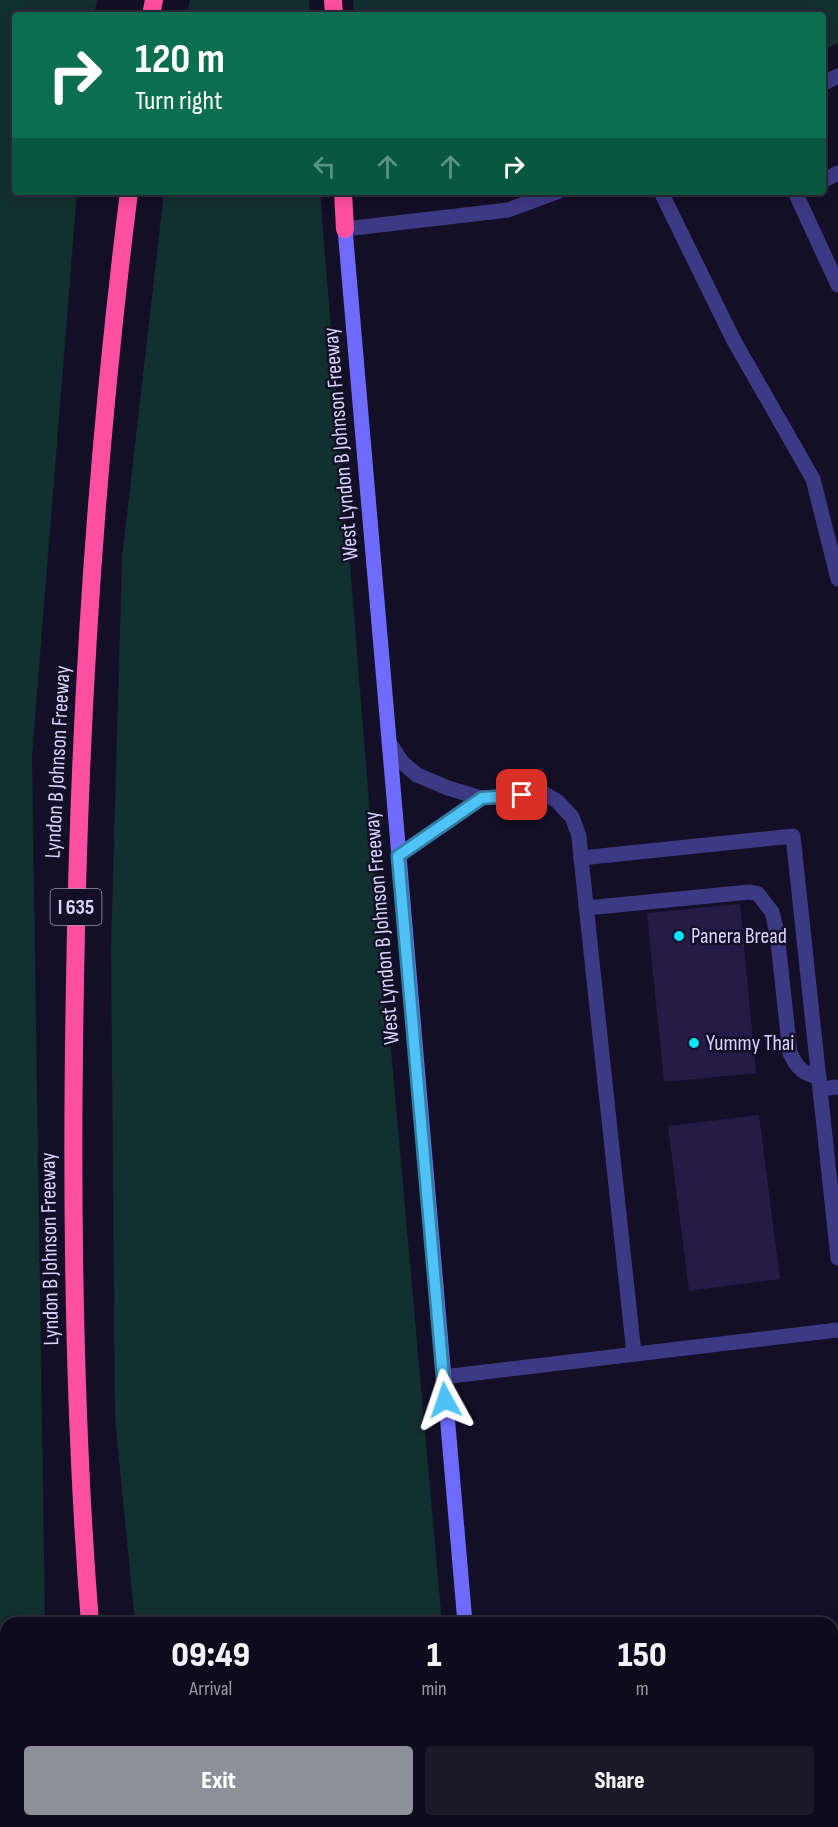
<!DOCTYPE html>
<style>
:root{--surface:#0e0b1c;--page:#1c1929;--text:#f1f3f6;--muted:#9b9ba3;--line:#2e2b3b;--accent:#8c9099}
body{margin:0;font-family:"Sofia Sans Condensed",sans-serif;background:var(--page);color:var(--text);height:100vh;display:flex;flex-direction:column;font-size:22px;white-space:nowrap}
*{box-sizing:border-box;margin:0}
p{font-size:20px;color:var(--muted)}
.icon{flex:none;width:33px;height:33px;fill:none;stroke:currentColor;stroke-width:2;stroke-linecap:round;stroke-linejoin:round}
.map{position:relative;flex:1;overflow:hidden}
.sheet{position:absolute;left:0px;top:1617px;width:838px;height:210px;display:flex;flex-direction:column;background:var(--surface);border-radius:18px 18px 0 0;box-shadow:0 3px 15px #0003,0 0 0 2px var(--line)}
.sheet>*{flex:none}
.banner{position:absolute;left:12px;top:12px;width:814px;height:183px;border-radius:6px;box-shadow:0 3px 15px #0003,0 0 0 2px var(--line);background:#0b6e4f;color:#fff;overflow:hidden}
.pin{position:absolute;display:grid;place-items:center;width:51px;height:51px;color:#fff;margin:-26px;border-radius:12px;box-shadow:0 3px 9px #0006}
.me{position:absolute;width:66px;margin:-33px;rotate:355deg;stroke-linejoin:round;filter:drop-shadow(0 0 4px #0008)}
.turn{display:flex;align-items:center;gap:21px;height:126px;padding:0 24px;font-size:27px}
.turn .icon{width:78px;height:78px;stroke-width:2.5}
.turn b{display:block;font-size:42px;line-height:51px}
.lanes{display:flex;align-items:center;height:57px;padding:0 24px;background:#0003;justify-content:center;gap:30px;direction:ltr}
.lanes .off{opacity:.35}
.eta{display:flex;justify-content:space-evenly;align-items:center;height:102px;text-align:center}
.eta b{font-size:36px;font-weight:800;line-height:42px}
.button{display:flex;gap:12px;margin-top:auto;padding:12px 24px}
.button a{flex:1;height:69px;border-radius:6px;background:var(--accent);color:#fff;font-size:24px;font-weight:800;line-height:69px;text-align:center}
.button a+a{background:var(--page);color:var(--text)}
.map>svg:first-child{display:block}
</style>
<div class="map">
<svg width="838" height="1827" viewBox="0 0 838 1827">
<rect width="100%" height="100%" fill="#130f26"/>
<g fill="#12302f">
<polygon points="0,0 97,0 94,15 15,15 15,192 77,192 32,755 45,1623 6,1623 6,1821 58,1821 59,1827 0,1827"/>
<polygon points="190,0 309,0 310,15 187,15"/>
<polygon points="353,0 838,0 838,43 824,50 824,15 354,15"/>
<polygon points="164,192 320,192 370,814 442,1623 135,1623 115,1418 111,947 122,558"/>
<polygon points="406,192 469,192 464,194 420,197"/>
<polygon points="154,1821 458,1821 458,1827 155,1827"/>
</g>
<g fill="#241b47">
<polygon points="740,904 756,1073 664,1082 647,913"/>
<polygon points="759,1115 780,1279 689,1291 668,1126"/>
</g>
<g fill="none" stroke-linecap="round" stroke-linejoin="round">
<g stroke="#3d3a85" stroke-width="15">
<polyline points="824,180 838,173"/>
<polyline points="795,192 838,285"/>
<polyline points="389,742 402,762 417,775 448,788 481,798 543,793 557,801 572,817 579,836 581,858"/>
<polyline points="398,856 481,798"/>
<path d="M586 908 750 892 758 894 772 912 777 933 790 1053C797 1068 803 1074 819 1077"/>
<polyline points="820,1089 838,1087"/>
<polyline points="634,1354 581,858 793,836 838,1258"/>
<polyline points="443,1377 838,1330"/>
</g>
<g stroke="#3d3a85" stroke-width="15">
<polyline points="824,83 838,76"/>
<polyline points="661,192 733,339 813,479 838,579"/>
<polyline points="345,229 508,210 557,192"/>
</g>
<g stroke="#6f6bff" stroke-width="15">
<polyline points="345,229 465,1623"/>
<polyline points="482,1821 482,1827"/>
</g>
<g stroke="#c25bff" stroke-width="15">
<polyline points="832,1794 838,1791"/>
<polyline points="541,1821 550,1827"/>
<polyline points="759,1827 772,1821"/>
</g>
<g stroke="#ff4fa3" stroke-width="18">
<polyline points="333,0 334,15"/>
<polyline points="151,15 154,0"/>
<polyline points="343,192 345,229"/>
<path d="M90 1623C73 1410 71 1196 75 982 79 718 96 454 129 192"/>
<polyline points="108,1821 109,1827"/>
</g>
</g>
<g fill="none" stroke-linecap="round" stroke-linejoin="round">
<g stroke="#337fa1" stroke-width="15">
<polyline id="route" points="445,1400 398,856 482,798 522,795"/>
</g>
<use href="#route" stroke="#4fc3f7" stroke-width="10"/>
</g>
<g fill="#00e5ff" stroke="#130f26" stroke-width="2">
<circle cx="679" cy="936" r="6"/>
<circle cx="694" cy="1043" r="6"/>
</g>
<g text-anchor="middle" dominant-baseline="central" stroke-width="5" stroke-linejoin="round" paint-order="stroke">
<rect fill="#130f26" stroke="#9e99be" stroke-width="1.5" x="50.5" y="889" width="51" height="36" rx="4.5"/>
<g font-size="21" font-weight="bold" fill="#d9d4ff">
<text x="76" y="907">I 635</text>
</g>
<g font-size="22" fill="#d9d4ff" stroke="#130f26">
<text transform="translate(341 444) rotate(-95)">West Lyndon B Johnson Freeway</text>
<text transform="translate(58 762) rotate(-87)">Lyndon B Johnson Freeway</text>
<text transform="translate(382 928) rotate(-95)">West Lyndon B Johnson Freeway</text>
<text transform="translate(50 1249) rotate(-91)">Lyndon B Johnson Freeway</text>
</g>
<g font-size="22" fill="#d9d4ff" stroke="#130f26" text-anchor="start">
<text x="691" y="936">Panera Bread</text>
<text x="706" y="1043">Yummy Thai</text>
</g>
</g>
</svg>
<div class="pin" style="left:522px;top:795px;background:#d93025"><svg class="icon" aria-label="arrive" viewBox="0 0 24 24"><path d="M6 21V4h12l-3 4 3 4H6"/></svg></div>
<svg class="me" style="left:445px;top:1400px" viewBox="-20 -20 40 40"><path d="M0-17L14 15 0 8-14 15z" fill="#4fc3f7" stroke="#fff" stroke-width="4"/></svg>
<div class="banner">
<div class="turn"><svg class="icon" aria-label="right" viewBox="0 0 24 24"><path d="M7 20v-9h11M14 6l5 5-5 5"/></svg><div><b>120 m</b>Turn right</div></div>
<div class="lanes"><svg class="icon off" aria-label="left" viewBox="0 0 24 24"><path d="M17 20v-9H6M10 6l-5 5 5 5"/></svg><svg class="icon off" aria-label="ahead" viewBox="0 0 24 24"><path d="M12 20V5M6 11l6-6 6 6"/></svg><svg class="icon off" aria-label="ahead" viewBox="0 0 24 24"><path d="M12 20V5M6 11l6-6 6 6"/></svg><svg class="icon" aria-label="right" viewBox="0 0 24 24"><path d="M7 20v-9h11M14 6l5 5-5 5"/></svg></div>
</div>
<section class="sheet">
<div class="eta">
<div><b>09:49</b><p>Arrival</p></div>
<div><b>1</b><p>min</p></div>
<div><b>150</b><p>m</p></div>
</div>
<div class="button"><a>Exit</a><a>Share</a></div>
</section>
</div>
